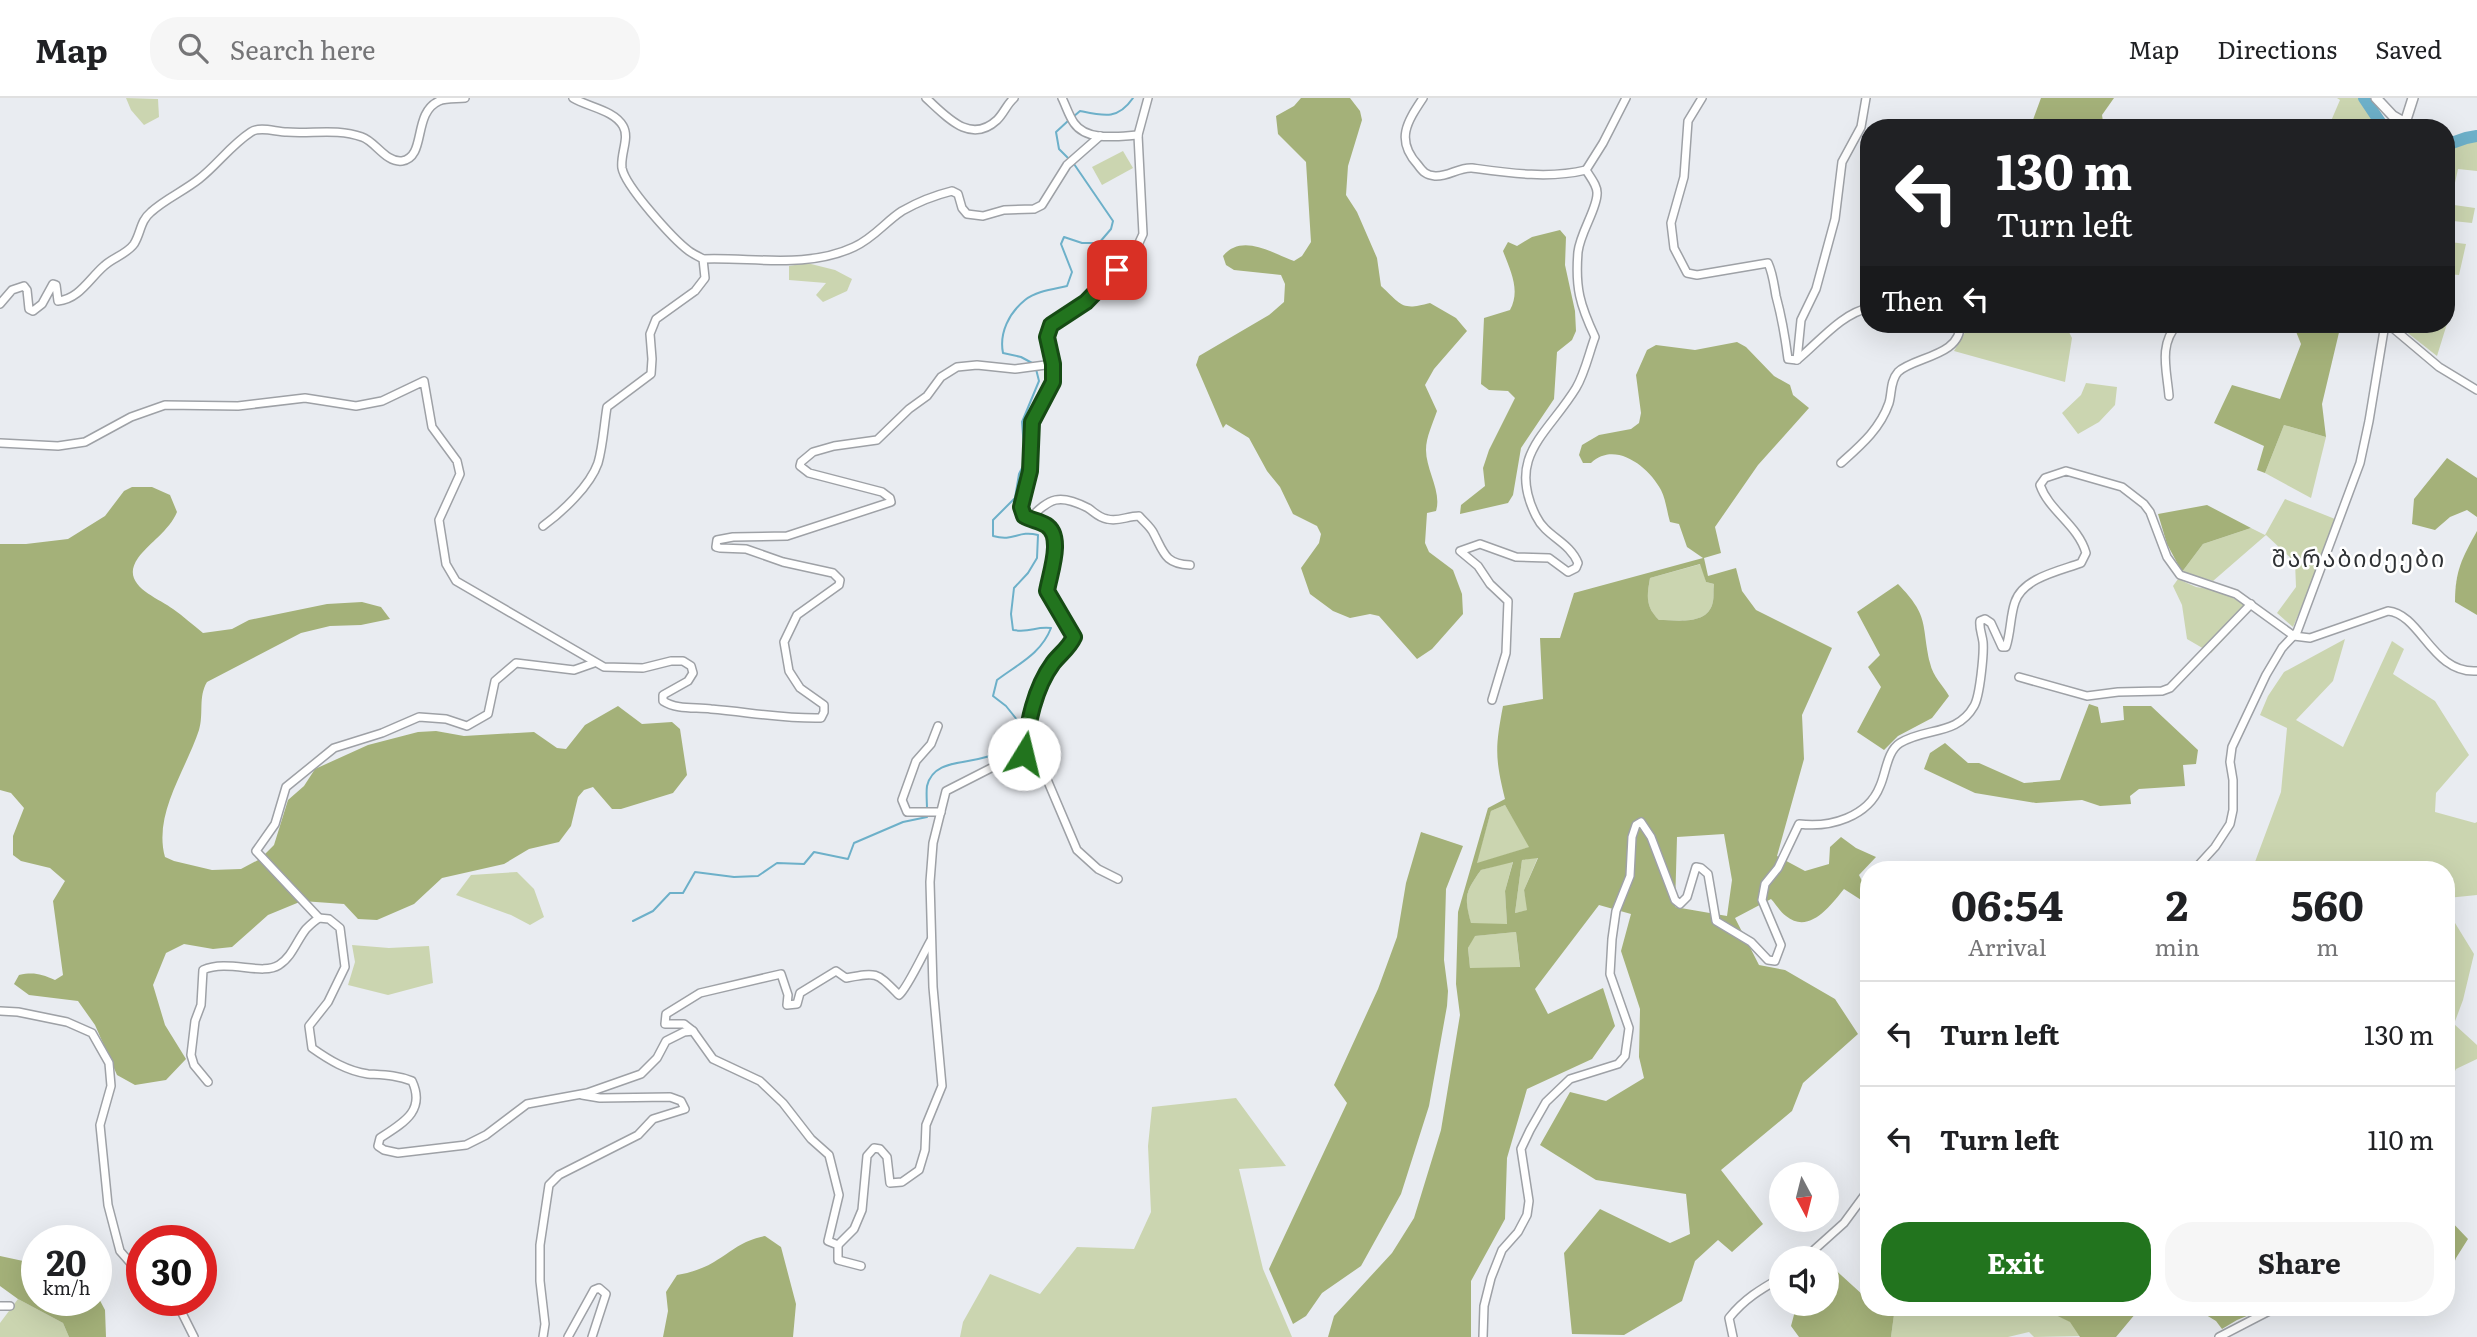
<!DOCTYPE html>
<meta charset="utf-8">
<style>
:root{--surface:#fff;--page:#f6f6f6;--text:#202124;--muted:#757577;--line:#e0e0e0;--accent:#22741e}
body{margin:0;font-family:Literata,"Noto Sans Georgian",serif;background:var(--page);color:var(--text);height:100vh;display:flex;flex-direction:column;font-size:26px;white-space:nowrap}
*{box-sizing:border-box;margin:0}
p{font-size:23px;color:var(--muted)}
.icon{flex:none;width:38px;height:38px;fill:none;stroke:currentColor;stroke-width:2;stroke-linecap:round;stroke-linejoin:round}
.map{position:relative;flex:1;overflow:hidden}
.details{position:absolute;left:1860px;top:763px;width:595px;height:455px;display:flex;flex-direction:column;background:var(--surface);border-radius:28px;box-shadow:0 7px 28px #0002}
.details>*{flex:none}
.banner{position:absolute;left:1860px;top:21px;width:595px;height:214px;border-radius:28px;box-shadow:0 7px 28px #0002;background:#202124;color:#fff;overflow:hidden}
.needle{width:46px;rotate:173deg}
.tools{position:absolute;left:1769px;top:1064px;display:grid;gap:14px}
.tools a{display:grid;place-items:center;width:70px;height:70px;border-radius:50%;background:var(--surface);box-shadow:0 7px 28px #0002;font-size:35px}
.speed{position:absolute;left:21px;top:1127px;display:flex;gap:14px;font-size:35px;font-weight:700;text-align:center}
.speed>*{display:grid;place-content:center;width:91px;height:91px;border-radius:50%;background:var(--surface);box-shadow:0 7px 28px #0002;line-height:1}
.speed small{font-size:18px;font-weight:400}
.speed .limit{border:10px solid #d22;background:#fff;color:#111}
.pin{position:absolute;display:grid;place-items:center;width:60px;height:60px;color:#fff;margin:-30px;border-radius:14px;box-shadow:0 4px 10px #0006}
.me{position:absolute;width:77px;margin:-38px;rotate:9deg;stroke-linejoin:round;filter:drop-shadow(0 0 5px #0008)}
.turn{display:flex;align-items:center;gap:24px;height:147px;padding:0 21px;font-size:32px}
.turn .icon{width:91px;height:91px;stroke-width:2.5}
.turn b{display:block;font-size:49px;line-height:60px}
.then{display:flex;align-items:center;height:66px;padding:0 21px;background:#0003;gap:14px;font-size:26px}
.eta{display:flex;justify-content:space-evenly;align-items:center;height:119px;text-align:center}
.eta b{font-size:42px;font-weight:700;line-height:49px}
.primary-button{display:flex;gap:14px;margin-top:auto;padding:14px 21px}
.primary-button a{flex:1;height:80px;border-radius:28px;background:var(--accent);color:#fff;font-size:28px;font-weight:700;line-height:80px;text-align:center}
.primary-button a+a{background:var(--page);color:var(--text)}
ul{padding:0;list-style:none}
li{display:flex;align-items:center;gap:21px;height:105px;padding:0 21px;border-top:2px solid var(--line)}
li div{flex:1}
li b{display:block;font-size:26px}
li em{font-style:normal}
header{display:flex;align-items:center;gap:42px;box-sizing:border-box;height:98px;padding:0 35px;background:var(--surface);border-bottom:2px solid var(--line)}
header strong{font-size:33px}
nav{display:flex;gap:38px;margin-inline-start:auto;font-size:24px}
.search{width:490px;height:63px;background:var(--page);display:flex;align-items:center;gap:18px;box-sizing:border-box;padding:0 24px;border-radius:28px;color:var(--muted);font-size:26px}
.map>svg:first-child{display:block}
</style>
<header>
<strong>Map</strong>
<div class="search"><svg class="icon" aria-label="search" viewBox="0 0 24 24"><circle cx="10" cy="10" r="6"/><path d="M15 15l6 6"/></svg>Search here</div>
<nav><a>Map</a><a>Directions</a><a>Saved</a></nav>
</header>
<div class="map">
<svg width="2477" height="1239" viewBox="0 0 2477 1239">
<rect width="100%" height="100%" fill="#e9ecf1"/>
<g fill="#cbd5b0">
<polygon points="126,0 158,1 159,19 144,27 131,12"/>
<polygon points="2337,0 2361,0 2379,30 2328,30 2340,2"/>
<polygon points="2477,41 2477,73 2458,71 2453,94 2447,93 2447,49"/>
<polygon points="1123,53 1133,70 1102,87 1092,69"/>
<polygon points="2447,106 2475,110 2472,125 2453,123 2450,144 2466,146 2459,177 2447,176"/>
<polygon points="807,165 835,172 852,181 847,193 823,204 816,197 826,185 789,182 789,168"/>
<polygon points="2447,214 2450,216 2437,258 2404,232 2406,226 2446,226"/>
<polygon points="1966,226 2065,226 2072,240 2065,284 1954,253 1967,231"/>
<polygon points="2086,285 2117,289 2115,307 2099,324 2078,336 2062,315 2081,297"/>
<polygon points="2284,327 2326,339 2311,400 2265,375"/>
<polygon points="2285,401 2335,421 2322,461 2293,529 2277,515 2296,489 2295,464 2266,437 2213,483 2182,474 2203,446 2251,430 2265,437"/>
<path d="M1701 466 1706 484 1714 486C1713 492 1714 497 1713 503 1709 528 1677 522 1659 522 1645 508 1647 498 1650 480Z"/>
<polygon points="2178,481 2196,489 2221,493 2252,511 2211,555 2187,541 2182,507 2173,488"/>
<polygon points="2345,541 2333,583 2296,622 2343,649 2392,543 2404,551 2393,576 2435,603 2469,657 2436,695 2435,714 2475,725 2477,724 2477,797 2447,800 2446,772 2252,772 2281,694 2287,630 2260,617 2268,598 2284,574"/>
<polygon points="1505,707 1530,749 1476,766 1491,713"/>
<polygon points="1538,759 1524,792 1528,812 1515,815 1522,762"/>
<path d="M1513 763 1505 793 1507 826H1471C1464 799 1465 794 1481 772Z"/>
<polygon points="517,774 534,791 544,819 530,827 511,817 456,797 471,777"/>
<polygon points="2446,804 2452,820 2474,856 2463,902 2454,926 2477,947 2477,961 2456,971 2447,990"/>
<polygon points="1516,834 1520,870 1470,871 1468,850 1474,838"/>
<polygon points="352,847 389,850 429,848 433,885 388,897 348,887 355,864"/>
<polygon points="1236,1000 1286,1068 1239,1071 1263,1171 1292,1239 960,1239 963,1224 990,1176 1040,1196 1077,1149 1134,1151 1151,1114 1148,1048 1152,1009"/>
<polygon points="18,1201 63,1225 69,1239 0,1239 0,1225"/>
<polygon points="1895,1209 2039,1209 2071,1224 2081,1238 2034,1239 2029,1234 2008,1239 1891,1239"/>
</g>
<g fill="#a4b179" fill-rule="evenodd">
<path d="M1301 0H1350L1360 13 1362 22 1348 68 1346 97 1357 114 1377 160 1381 188C1402 207 1401 213 1430 205L1456 220 1467 233 1434 271 1425 287 1437 313C1433 325 1426 339 1426 352 1426 372 1442 394 1436 413L1427 415 1425 445 1429 454 1453 472 1462 496 1463 516 1432 551 1417 561 1379 518 1370 516 1350 520 1333 513 1310 496 1301 470 1319 445 1321 436 1317 428 1293 416 1280 389 1267 373 1249 340 1226 326 1223 330 1196 267 1199 258 1269 217 1284 204 1285 186 1281 177 1234 172 1226 167 1223 158C1242 135 1272 155 1294 163L1302 158 1311 144 1306 64 1278 36 1276 18 1294 8Z"/>
<polygon points="2041,0 2114,0 2102,17 2104,30 2030,30"/>
<path d="M1560 132 1566 139 1565 167 1575 213 1576 233 1572 242 1557 254 1554 301 1521 350 1513 397 1508 405 1460 416 1461 407 1485 388 1483 370 1489 352 1515 300 1508 293 1489 292 1481 286 1484 220 1510 212C1521 192 1510 172 1503 153L1508 144 1517 148 1532 139Z"/>
<polygon points="2293,226 2341,226 2322,306 2326,339 2284,327 2265,375 2257,372 2264,348 2214,325 2232,287 2280,301 2301,246"/>
<path d="M1737 244 1746 249 1774 278 1790 287 1793 297 1809 310 1758 367 1715 429 1721 455 1704 460 1708 478 1736 470 1742 493 1756 512 1832 550 1802 617 1804 661 1777 758 1805 773 1829 766 1830 749 1841 739 1856 750 1876 759 1859 777 1863 785 1869 787V807L1844 791C1830 808 1809 837 1786 818 1780 814 1776 806 1771 801L1735 820 1759 867 1785 872 1835 901 1858 936 1803 985 1792 1013 1721 1072 1763 1126 1732 1154 1718 1142 1695 1163 1682 1203 1624 1237 1572 1236 1564 1155 1600 1111 1670 1145 1690 1136 1686 1096 1596 1082 1540 1047 1570 994 1606 1003 1644 980 1639 959 1640 911 1621 853 1631 816 1599 807 1535 891 1548 916 1603 890 1615 928 1592 961 1527 991 1507 1060 1505 1121 1471 1183V1239H1328L1334 1218 1392 1155 1414 1120 1441 1032 1460 917 1456 886 1458 814 1488 710 1505 701C1495 660 1495 650 1503 608L1543 601 1540 540H1560L1574 495 1703 460 1687 449 1679 426 1670 424C1667 414 1666 402 1661 392 1649 369 1615 342 1591 365H1583L1579 357 1582 347 1599 337 1631 331 1639 325 1641 315 1636 277 1647 252 1656 247 1695 252ZM1700 466 1706 484 1714 486C1713 492 1714 498 1713 503 1709 528 1677 522 1659 522 1645 508 1647 498 1650 480ZM1505 707 1529 749 1477 765 1491 713ZM1724 736 1732 782 1727 818 1675 809 1677 739ZM1538 760 1524 792 1527 812 1515 815 1522 762ZM1513 764 1505 793 1507 826 1471 825C1464 799 1465 794 1481 772ZM1516 834 1520 869 1470 870 1468 850 1475 838Z"/>
<polygon points="2447,360 2477,380 2477,419 2467,412 2450,419 2435,432 2412,426 2414,401"/>
<path d="M132 389H152L170 397 177 414C169 433 150 444 138 460 119 487 157 499 173 511 183 518 193 527 203 535L232 531 249 522 327 506 362 504 381 509 390 521 361 527 330 528 301 535 207 584C198 599 204 616 199 632 186 672 153 716 165 759L174 763 212 772 241 771 260 761 274 747 288 702 304 688 315 671 368 647 418 634 436 633 464 638 534 634 557 650 566 651 585 627 618 608 642 626 672 624 680 631 687 677 673 695 621 711H612L593 689 584 692 578 699 571 728 559 744 529 751 504 766 442 780 414 806 377 822 358 821 344 806 302 803 268 817 232 849 213 851 184 846 166 855 153 887 165 927 186 961 166 982 135 987 117 977 95 927 78 903 29 897 14 886 19 877C34 874 41 876 55 882L63 877 53 803 65 783 50 770 21 763 13 757V738L24 710 11 695 0 692V446H26L68 441 105 418 124 393Z"/>
<polygon points="2207,407 2251,430 2203,446 2182,474 2167,446 2158,416"/>
<path d="M2477 433V517L2455 504C2455 473 2462 460 2477 433Z"/>
<path d="M1898 486C1930 519 1921 525 1930 565 1933 579 1943 587 1949 598L1932 620 1898 638 1884 652 1857 634 1881 589 1868 569 1880 557 1857 514Z"/>
<polygon points="2089,606 2098,609 2101,625 2124,622 2123,608 2151,608 2198,652 2196,666 2183,667 2185,688 2139,691 2130,698 2131,706 2100,708 2082,702 2036,705 1975,695 1924,671 1930,655 1945,645 1968,665 1979,665 2024,685 2060,682"/>
<polygon points="1421,734 1463,748 1446,791 1444,862 1448,893 1447,908 1429,1008 1401,1096 1361,1168 1322,1195 1306,1218 1293,1226 1269,1171 1347,1005 1334,987 1378,891 1397,839 1406,785"/>
<polygon points="2447,1119 2468,1141 2456,1160 2447,1185"/>
<path d="M765 1138 781 1149 796 1206 793 1239H663L668 1213 666 1194 677 1177C690 1175 702 1171 714 1164 734 1152 741 1143 765 1138Z"/>
<polygon points="0,1158 37,1166 37,1202 96,1202 96,1195 105,1212 106,1239 69,1239 63,1225 18,1201 0,1188"/>
<polygon points="1830,1167 1864,1198 1869,1186 1869,1209 1895,1209 1891,1239 1799,1239 1791,1228 1795,1213 1800,1206 1827,1206 1827,1173"/>
<polygon points="2039,1209 2141,1209 2116,1239 2080,1239 2070,1224"/>
<polygon points="2193,1209 2269,1209 2237,1222 2222,1231 2216,1223"/>
</g>
<g fill="none" stroke-linecap="round" stroke-linejoin="round">
<g stroke="#6db0c9" stroke-width="2">
<path d="M1073 19 1080 13C1104 18 1118 22 1133 0"/>
<polyline points="1069,22 1056,34 1059,51 1070,62"/>
<path d="M1034 266 1021 259 1003 255C999 235 1009 215 1025 202 1036 193 1054 191 1067 188L1072 174 1061 146 1064 139 1082 145H1099L1111 131 1113 123 1074 66"/>
<path d="M927 711C927 704 926 695 927 688 937 646 1007 683 1018 623L1006 608 993 598 997 582C1018 566 1041 556 1051 530 1035 528 1031 535 1013 532L1011 516 1014 490 1028 475 1037 460 1038 437C1017 432 1015 444 993 438V422L1015 400 1019 376 1025 364 1022 324 1039 283 1036 271"/>
<polyline points="633,823 653,813 670,795 683,795 695,774 734,779 758,778 777,765 804,766 814,754 848,761 854,745 903,724 927,719 927,716"/>
</g>
<g stroke="#6db0c9" stroke-width="12">
<polyline points="2364,0 2384,30"/>
<polyline points="2446,47 2466,40 2477,38"/>
</g>
<g stroke="#9ea1a6" stroke-width="10">
<g id="minor">
<path d="M926 0C946 18 970 47 997 22 1004 15 1007 6 1014 0"/>
<path d="M1062 0C1066 8 1069 18 1074 25 1087 44 1119 38 1138 37"/>
<path d="M1423 0C1407 24 1395 42 1418 67 1423 74 1426 77 1435 78 1448 79 1459 69 1472 70 1509 75 1549 81 1586 72"/>
<path d="M1702 0 1688 23 1684 79 1671 125 1674 150 1687 175 1697 177 1768 165C1773 176 1774 187 1776 198 1782 220 1785 238 1788 261L1797 262C1819 244 1842 215 1869 210"/>
<path d="M703 161C753 159 807 171 854 149 874 140 885 124 902 113 916 105 936 97 952 93L958 96 962 110 967 116 983 118 1004 112 1034 111 1042 107 1067 67 1100 38"/>
<path d="M0 206 12 192 24 188 27 192 29 211 33 213 42 206 53 186 56 187 58 203C79 201 89 181 104 168 112 160 127 156 134 146 141 135 140 123 151 114 165 101 184 93 199 81 217 67 231 47 251 34 260 28 276 34 287 34 312 36 337 30 362 39 375 43 386 65 402 63 427 59 412 15 439 3 446 0 457 1 465 0"/>
<polyline points="2388,226 2439,269 2477,292"/>
<polyline points="1797,262 1801,222 1816,191 1835,121 1842,64 1861,29 1866,0"/>
<path d="M2169 298C2167 273 2158 246 2178 226"/>
<path d="M0 345 58 348 85 344 131 319 165 307 238 308 305 300 356 308 382 303 424 283 432 329 457 363 460 376 439 422 446 466 456 483 604 569 643 570 671 563H683L691 568 693 575 688 583 663 597V603C677 612 695 609 711 611 748 614 783 621 821 620L824 614V607L800 590 789 573 784 544 797 517 839 487 840 482 833 475 783 464 746 451 720 450 716 449 717 442 733 439 787 438 891 404 890 400 882 394 809 375 800 368 801 364 813 354 834 348 877 342 909 311 927 298 941 279 957 269 977 267 1015 271 1053 266"/>
<path d="M1841 365C1861 347 1880 331 1889 305 1892 295 1890 283 1898 274 1913 259 1962 258 1960 226"/>
<path d="M1029 421C1050 400 1059 395 1088 410 1094 414 1099 420 1107 421 1119 424 1127 418 1139 418 1144 424 1151 429 1154 436 1164 455 1165 466 1190 467"/>
<path d="M543 428C562 414 590 388 598 365 603 348 604 327 607 309L651 276 652 261 650 236 656 221 695 193 705 180 703 161C698 158 693 156 689 153 673 141 625 88 622 70 620 56 630 40 623 28 614 12 588 9 573 0"/>
<polyline points="2019,579 2087,598 2118,594 2162,593 2170,590 2251,506"/>
<path d="M1492 602 1506 555 1508 503 1490 486 1478 468 1460 453 1480 446 1516 459 1549 460 1568 474 1576 470 1578 465C1569 443 1546 439 1536 418 1506 358 1548 336 1576 290 1585 275 1589 255 1595 239 1580 207 1575 190 1578 154 1580 135 1597 111 1597 96 1598 88 1590 79 1586 72L1603 45 1626 0"/>
<polyline points="938,628 931,646 916,663 902,702 907,714 941,714"/>
<path d="M1024 656C1028 625 1034 591 1053 565 1059 556 1069 550 1074 539L1047 493C1050 475 1064 438 1046 427 1039 423 1031 422 1024 418L1021 409 1030 372 1032 324 1053 284V266L1047 239 1051 227 1086 204 1138 147 1143 136 1138 37 1148 0"/>
<polyline points="2194,772 2215,749 2230,726 2233,712 2233,682 2230,664 2232,649 2266,577 2282,550 2297,534 2360,365 2369,323 2385,226"/>
<polyline points="319,820 256,753 275,726 286,689 334,650 382,635 419,619 446,621 467,628 488,616 495,583 516,565 574,572 594,565"/>
<polyline points="0,913 18,914 67,924 92,935 109,965 111,988 100,1027 108,1107 120,1153 142,1178"/>
<path d="M693 933 684 926H665L666 916 700 895 781 876 788 897 787 907 797 906 800 895 836 873 846 880C878 874 876 874 899 897 907 891 924 854 931 842"/>
<path d="M208 984 194 967 191 957 195 923 201 907 203 872C228 861 262 878 279 867 292 859 297 842 306 831 310 827 314 823 319 820L329 821 340 830 345 869 328 904 309 928 312 950C329 962 347 973 368 976 384 977 397 977 412 983 426 1013 403 1025 380 1040L378 1048 384 1052 398 1055 466 1047 486 1037 527 1006 587 995 641 976 657 960 666 943 684 934 693 933 713 961 760 983 783 1005 811 1041 829 1057 839 1097 828 1143 838 1147V1162L861 1168"/>
<polyline points="838,1147 854,1131 862,1112 867,1058 874,1050 880,1051 887,1059 890,1085 902,1084 919,1072 925,1052 926,1027 942,988 933,889 930,784 933,745 946,693 995,668 1015,655 1030,656 1040,665 1077,752 1098,771 1118,781"/>
<polyline points="1805,1160 1844,1125 1869,1091"/>
<polyline points="173,1202 179,1209 194,1239"/>
<polyline points="0,1208 10,1208"/>
<polyline points="543,1239 545,1226 540,1183 540,1147 549,1087 559,1077 638,1037 653,1021 685,1011 681,1003 670,999 600,1000 582,997"/>
<polyline points="568,1239 594,1192 599,1190 606,1196 592,1239"/>
<path d="M1483 1239 1484 1208 1491 1180 1502 1152 1518 1134 1527 1117 1529 1103 1521 1051 1530 1032 1546 1004 1570 981 1618 966 1625 958 1629 930 1610 876 1612 841 1616 813 1630 778 1632 739 1636 727 1641 724 1651 739 1675 802 1680 806 1687 799 1696 769 1701 770 1708 776 1716 823 1751 844 1768 862 1775 863 1781 847 1762 802 1765 786 1778 770 1799 726C1830 730 1868 719 1880 688 1886 675 1887 653 1900 645 1926 629 1957 638 1974 608 1980 598 1984 555 1983 544 1982 536 1979 530 1980 523L1985 521 1991 525 2002 549H2006C2011 534 2010 518 2015 504 2023 480 2059 473 2081 465L2086 455C2078 427 2049 413 2040 387L2045 380 2066 373 2122 389 2144 406 2150 414 2167 459 2180 477 2236 496 2294 538 2310 540 2388 513C2421 516 2432 576 2477 573"/>
<path d="M1733 1239 1729 1220C1744 1201 1761 1191 1782 1179"/>
<polyline points="2219,1239 2277,1209"/>
</g>
</g>
<g stroke="#9ea1a6" stroke-width="12">
<polyline id="tertiary" points="2376,0 2393,18 2405,25 2413,0"/>
</g>
<use href="#minor" stroke="#fff" stroke-width="7"/>
<use href="#tertiary" stroke="#fff" stroke-width="9"/>
</g>
<g fill="none" stroke-linecap="round" stroke-linejoin="round">
<g stroke="#164b14" stroke-width="18">
<path id="route" d="M1024 656C1028 625 1034 591 1053 565 1060 556 1069 550 1074 539L1047 493C1050 475 1064 438 1046 427 1039 423 1031 422 1024 418L1021 409 1030 373 1032 324 1053 284V266L1047 239 1051 227 1086 204 1117 172"/>
</g>
<use href="#route" stroke="#22741e" stroke-width="12"/>
</g>
<g text-anchor="middle" dominant-baseline="central" stroke-width="5" stroke-linejoin="round" paint-order="stroke">
<g font-size="23" letter-spacing="2" fill="#2f3235" stroke="#fff">
<text x="2359" y="459">შარაბიძეები</text>
</g>
</g>
</svg>
<div class="tools">
<a><svg class="needle" viewBox="-14 -14 28 28"><path d="M0-13l5 13h-10z" fill="#e53935"/><path d="M0 13l5-13h-10z" fill="#757577"/></svg></a>
<a><svg class="icon" aria-label="sound" viewBox="0 0 24 24"><path d="M4 9h4l5-4v14l-5-4H4zM17 9q2 3 0 6"/></svg></a>
</div>
<div class="speed"><div>20<small>km/h</small></div><div class="limit">30</div></div>
<div class="pin" style="left:1117px;top:172px;background:#d93025"><svg class="icon" aria-label="arrive" viewBox="0 0 24 24"><path d="M6 21V4h12l-3 4 3 4H6"/></svg></div>
<svg class="me" style="left:1024px;top:656px" viewBox="-20 -20 40 40"><circle r="19" fill="#fff"/><path d="M0-13L10 11 0 6-10 11z" fill="#22741e"/></svg>
<div class="banner">
<div class="turn"><svg class="icon" aria-label="left" viewBox="0 0 24 24"><path d="M17 20v-9H6M10 6l-5 5 5 5"/></svg><div><b>130 m</b>Turn left</div></div>
<div class="then">Then<svg class="icon" aria-label="left" viewBox="0 0 24 24"><path d="M17 20v-9H6M10 6l-5 5 5 5"/></svg></div>
</div>
<section class="details">
<div class="eta">
<div><b>06:54</b><p>Arrival</p></div>
<div><b>2</b><p>min</p></div>
<div><b>560</b><p>m</p></div>
</div>
<ul>
<li><svg class="icon" aria-label="left" viewBox="0 0 24 24"><path d="M17 20v-9H6M10 6l-5 5 5 5"/></svg><div><b>Turn left</b></div><em>130 m</em></li>
<li><svg class="icon" aria-label="left" viewBox="0 0 24 24"><path d="M17 20v-9H6M10 6l-5 5 5 5"/></svg><div><b>Turn left</b></div><em>110 m</em></li>
</ul>
<div class="primary-button"><a>Exit</a><a>Share</a></div>
</section>
</div>
